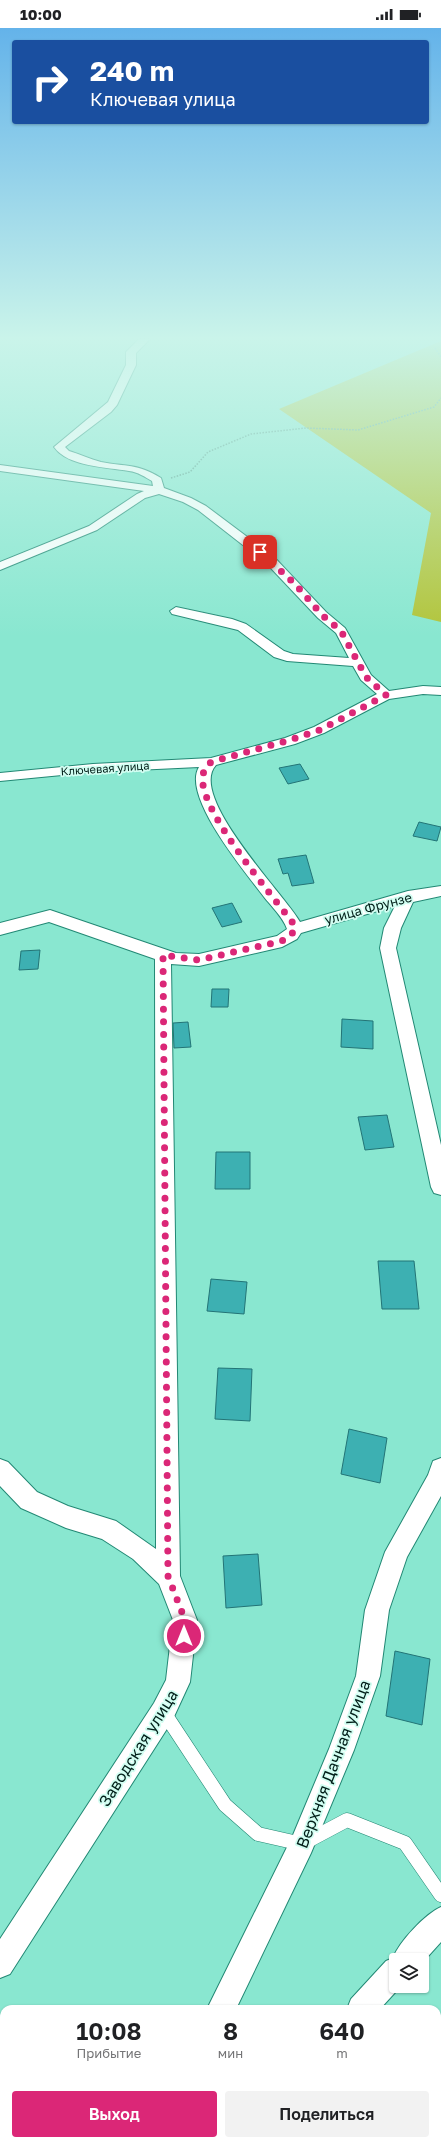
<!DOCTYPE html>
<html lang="ru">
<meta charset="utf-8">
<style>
:root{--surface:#fff;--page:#f2f2f2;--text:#202124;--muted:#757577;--accent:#db2777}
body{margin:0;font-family:"Golos Text",sans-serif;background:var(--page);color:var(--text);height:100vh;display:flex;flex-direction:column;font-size:15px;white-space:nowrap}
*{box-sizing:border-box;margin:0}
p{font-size:13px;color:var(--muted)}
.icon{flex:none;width:22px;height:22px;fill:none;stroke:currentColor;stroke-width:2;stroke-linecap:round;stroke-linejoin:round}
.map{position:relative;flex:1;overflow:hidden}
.drawer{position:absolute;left:0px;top:1977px;width:441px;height:140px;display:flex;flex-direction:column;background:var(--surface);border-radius:12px 12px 0 0;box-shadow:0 1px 3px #0004}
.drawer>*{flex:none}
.hud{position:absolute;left:12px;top:12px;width:417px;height:84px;border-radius:4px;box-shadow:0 1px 3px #0004;background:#1a4fa0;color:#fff;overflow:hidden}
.tools{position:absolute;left:389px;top:1925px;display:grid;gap:8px}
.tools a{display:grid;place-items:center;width:40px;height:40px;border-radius:4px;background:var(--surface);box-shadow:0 1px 3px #0004;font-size:20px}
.pin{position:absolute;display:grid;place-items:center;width:34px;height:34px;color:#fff;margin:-17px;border-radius:8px;box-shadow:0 2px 6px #0006}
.me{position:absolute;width:44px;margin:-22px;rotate:0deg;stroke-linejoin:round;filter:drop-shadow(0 0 3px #0008)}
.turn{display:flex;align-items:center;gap:14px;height:84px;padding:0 12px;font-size:18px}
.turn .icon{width:52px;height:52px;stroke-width:2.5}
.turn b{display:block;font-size:28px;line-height:34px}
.eta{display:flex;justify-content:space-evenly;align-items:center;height:68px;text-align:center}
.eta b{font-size:24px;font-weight:600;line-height:28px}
.button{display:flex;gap:8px;margin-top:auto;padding:8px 12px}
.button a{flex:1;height:46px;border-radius:4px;background:var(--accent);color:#fff;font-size:16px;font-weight:600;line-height:46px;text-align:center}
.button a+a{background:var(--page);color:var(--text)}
.status{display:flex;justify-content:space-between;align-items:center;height:28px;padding:0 20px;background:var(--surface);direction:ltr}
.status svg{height:11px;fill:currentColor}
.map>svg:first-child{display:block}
</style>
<div class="status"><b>10:00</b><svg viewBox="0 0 49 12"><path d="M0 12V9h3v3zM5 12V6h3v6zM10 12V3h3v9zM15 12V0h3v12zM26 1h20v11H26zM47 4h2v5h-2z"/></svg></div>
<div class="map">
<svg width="441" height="2117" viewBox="0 0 441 2117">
<rect width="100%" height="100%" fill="#89e7d0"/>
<polygon fill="#b2c439" points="441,313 441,594 412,587 431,485 279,381"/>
<g fill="#3db0b2" stroke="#237476">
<polygon points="300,736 309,751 288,756 279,740"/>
<polygon points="419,794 441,799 437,813 413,808"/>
<polygon points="306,827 314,855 292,858 288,845 283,846 278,831"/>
<polygon points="232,875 242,894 222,899 212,880"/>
<polygon points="40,922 38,941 19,942 21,923"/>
<polygon points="212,961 229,961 228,979 211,979"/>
<polygon points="342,991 373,993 373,1021 341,1019"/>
<polygon points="188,994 191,1019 174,1020 173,995"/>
<polygon points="387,1087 394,1119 365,1122 358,1089"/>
<polygon points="216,1124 250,1124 250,1161 215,1161"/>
<polygon points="378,1233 414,1233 419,1281 382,1281"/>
<polygon points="211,1251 247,1254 244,1286 207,1283"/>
<polygon points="218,1340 252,1341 250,1393 215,1391"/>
<polygon points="349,1401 387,1410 380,1455 341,1446"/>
<polygon points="258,1526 262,1577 226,1580 223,1528"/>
<polygon points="395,1623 430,1631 422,1697 386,1688"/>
</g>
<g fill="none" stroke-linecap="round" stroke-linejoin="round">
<g stroke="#228874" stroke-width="15">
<polyline id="lane" points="165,1686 225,1777 258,1806 302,1816 347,1792 405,1815 441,1867"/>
</g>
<g stroke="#228874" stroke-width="2">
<g id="street">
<path d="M139 311H150L136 325V337L117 377 111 384 65 419 69 423C79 426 90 431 101 434 126 439 137 435 161 450L164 460 191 470 206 478 274 529 326 584 345 600 371 647 389 663 423 658 441 659V667L423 666 389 671 324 705 295 716 216 737C187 768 284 866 300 894L408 863 441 858V868L413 874 401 900 396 920 441 1117V1167L434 1165 431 1159 380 920 384 900 395 878 301 905 297 911 282 919 199 938 171 936 180 1548 197 1592 190 1654 172 1693 10 1946 0 1950V1911L154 1675 166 1652 173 1592 159 1556 133 1531 102 1511 66 1500 21 1480 0 1458V1431L8 1434 37 1464 68 1478 116 1493 156 1521 155 931 49 894 0 907V895L50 882 176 925 199 926 277 908 287 901C283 889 271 878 264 869 246 845 181 768 199 739L93 744 0 753V745L93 736 211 730 285 710 314 699 377 666 361 652 353 638 287 633 274 629 238 602 172 586 170 583 176 579 232 591 246 596 284 623 293 626 349 630 336 605 318 590 266 535 198 482 183 474 159 466 145 470 97 502 0 542V534L89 498 137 466 144 463 0 443V437L153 458 152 453C145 449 138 444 129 443 107 439 68 439 54 419L108 374 126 337V324Z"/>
<polygon points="441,1430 441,1468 407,1529 389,1582 380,1648 354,1722 311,1825 236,1981 207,1981 293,1807 329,1721 356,1648 365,1582 385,1524 428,1447 433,1433"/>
<path d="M441 1879V1914L422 1935V1932H396V1958H401L380 1981H347L351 1971 386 1933 393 1930C399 1914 425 1886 441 1879Z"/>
<polygon points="130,2113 160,2113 158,2117 128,2117"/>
<polygon points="225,2113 257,2113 255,2117 223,2117"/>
</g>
</g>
<g stroke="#5aa190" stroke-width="1.5" stroke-dasharray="1.5 1.5" stroke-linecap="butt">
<polyline points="435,320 441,329"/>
<polyline points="171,450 190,444 208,424 251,406 306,400 358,402 434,379 441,370"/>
</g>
<use href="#lane" stroke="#fff" stroke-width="14"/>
<use href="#street" fill="#fff" fill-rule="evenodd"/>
</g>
<linearGradient id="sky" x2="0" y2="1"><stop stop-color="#64b3ea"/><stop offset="0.51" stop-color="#caf4ea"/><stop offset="1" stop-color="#caf4ea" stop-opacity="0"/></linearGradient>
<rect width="441" height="608" fill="url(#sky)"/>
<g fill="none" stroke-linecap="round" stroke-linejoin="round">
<path stroke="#db2777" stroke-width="7" stroke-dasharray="0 12.6" d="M184 1608 185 1592 168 1548 163 927 199 932 282 913 291 907 295 901 293 895C272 867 196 779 203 747 204 741 207 738 211 734L290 712 320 702 386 667 366 649 341 603 322 587 295 556 260 524"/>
</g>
<g text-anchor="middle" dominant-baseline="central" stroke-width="3.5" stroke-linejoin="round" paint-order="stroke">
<g font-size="11" fill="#021f19" stroke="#d2fef2">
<text transform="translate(105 740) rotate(-4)">Ключевая улица</text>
</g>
<g font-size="13" fill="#021f19" stroke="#d2fef2">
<text transform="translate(368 880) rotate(-15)">улица Фрунзе</text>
</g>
<g font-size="16" fill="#021f19" stroke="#d2fef2">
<text transform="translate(138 1720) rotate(-58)">Заводская улица</text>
<text transform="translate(333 1736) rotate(-69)">Верхняя Дачная улица</text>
</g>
</g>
</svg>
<div class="tools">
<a><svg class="icon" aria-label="layers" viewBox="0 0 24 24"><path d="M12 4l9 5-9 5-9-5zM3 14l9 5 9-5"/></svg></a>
</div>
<div class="pin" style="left:260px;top:524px;background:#d93025"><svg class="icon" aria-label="arrive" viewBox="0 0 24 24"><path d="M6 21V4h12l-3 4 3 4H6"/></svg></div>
<svg class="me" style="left:184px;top:1608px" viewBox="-20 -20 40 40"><circle r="17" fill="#db2777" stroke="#fff" stroke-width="3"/><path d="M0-11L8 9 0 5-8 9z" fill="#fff"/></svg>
<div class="hud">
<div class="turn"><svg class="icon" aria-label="right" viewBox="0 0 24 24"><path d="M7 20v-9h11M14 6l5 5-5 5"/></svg><div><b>240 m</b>Ключевая улица</div></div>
</div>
<section class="drawer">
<div class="eta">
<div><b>10:08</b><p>Прибытие</p></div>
<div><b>8</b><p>мин</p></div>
<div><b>640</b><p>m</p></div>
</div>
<div class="button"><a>Выход</a><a>Поделиться</a></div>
</section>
</div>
